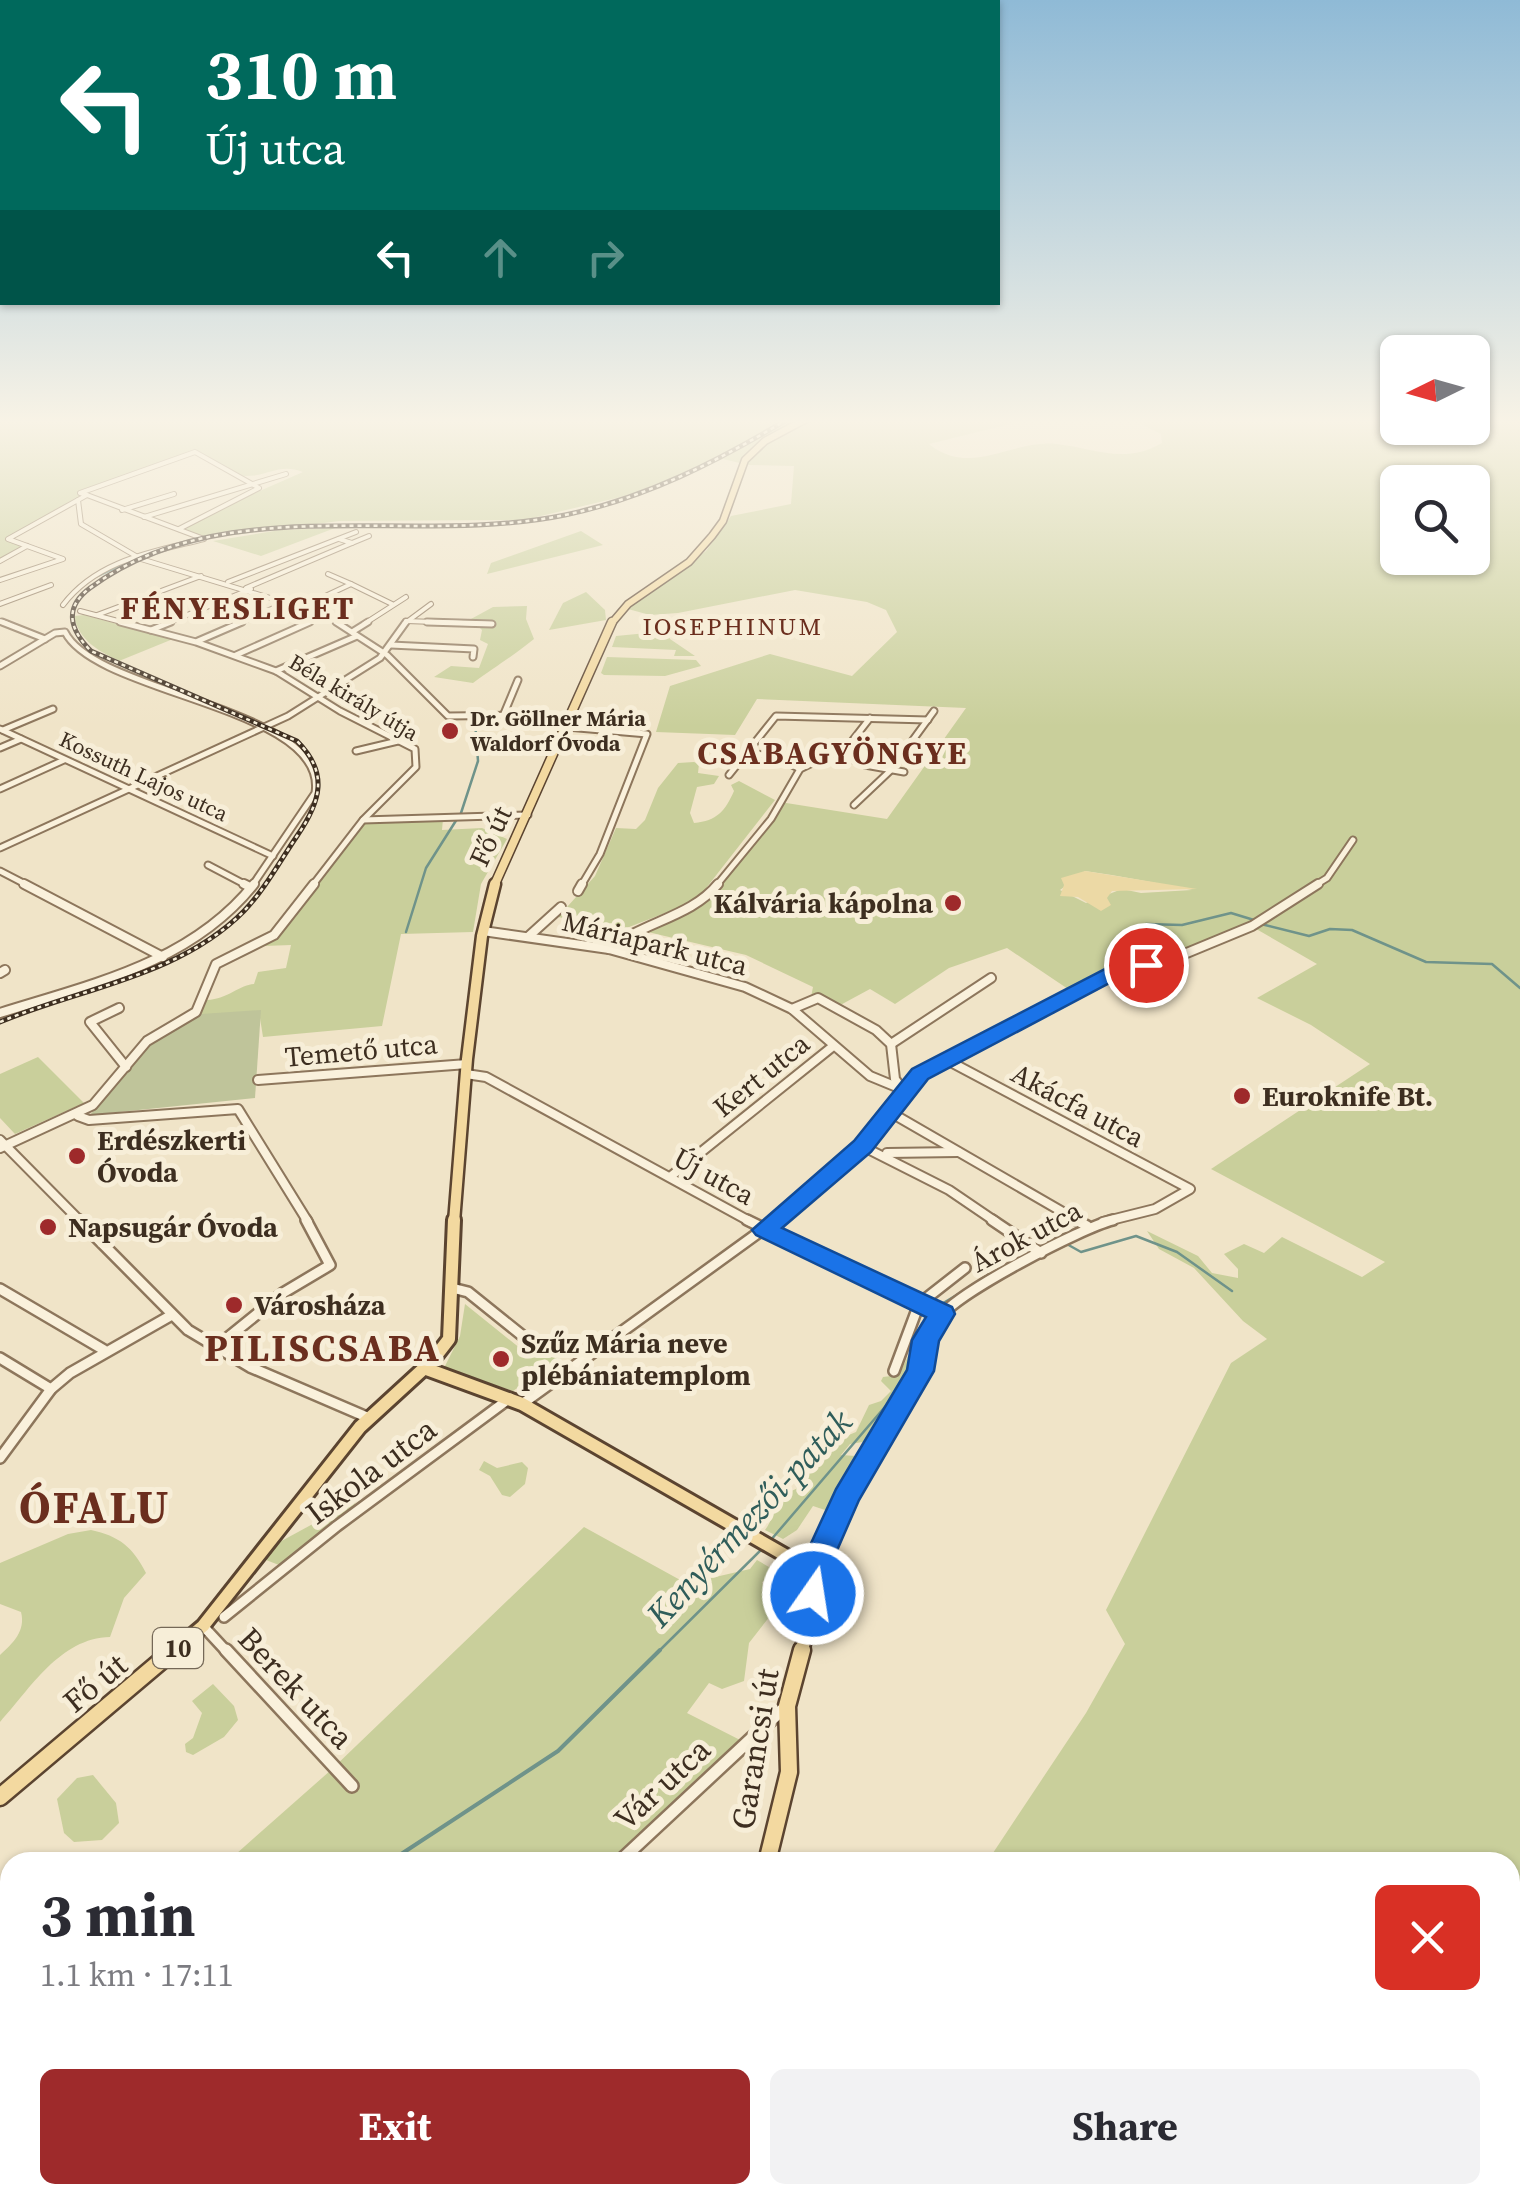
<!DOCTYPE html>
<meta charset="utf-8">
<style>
:root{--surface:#fff;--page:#f2f2f3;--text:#2b2b33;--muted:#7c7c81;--accent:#9e2a2b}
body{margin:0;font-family:"Source Serif 4",serif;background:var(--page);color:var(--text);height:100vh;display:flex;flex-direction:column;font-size:38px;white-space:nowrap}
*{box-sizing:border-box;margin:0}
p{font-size:32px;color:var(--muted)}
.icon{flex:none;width:55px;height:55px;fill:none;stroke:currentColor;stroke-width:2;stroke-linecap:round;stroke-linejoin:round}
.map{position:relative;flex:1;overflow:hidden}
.side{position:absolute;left:0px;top:1852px;width:1520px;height:352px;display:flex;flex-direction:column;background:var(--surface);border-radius:30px 30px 0 0;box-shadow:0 2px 8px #0004}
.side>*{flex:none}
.hud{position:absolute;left:0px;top:0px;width:1000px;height:305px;box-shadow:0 2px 8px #0004;background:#00695c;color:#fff;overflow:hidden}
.needle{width:65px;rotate:265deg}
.controls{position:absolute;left:1380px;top:335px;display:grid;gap:20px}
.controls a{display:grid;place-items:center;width:110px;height:110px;border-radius:15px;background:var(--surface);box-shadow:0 2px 8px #0004;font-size:50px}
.pin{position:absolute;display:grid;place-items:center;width:85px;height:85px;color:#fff;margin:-42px;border:5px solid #fff;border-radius:50%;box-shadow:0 2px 10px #0007}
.me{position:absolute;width:110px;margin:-55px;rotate:13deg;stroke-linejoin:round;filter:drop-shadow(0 0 8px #0008)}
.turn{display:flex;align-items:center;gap:35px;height:210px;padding:0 40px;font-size:45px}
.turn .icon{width:130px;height:130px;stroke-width:2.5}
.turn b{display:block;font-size:70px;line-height:85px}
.lanes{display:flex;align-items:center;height:95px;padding:0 40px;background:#0003;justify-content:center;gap:50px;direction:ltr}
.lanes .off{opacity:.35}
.round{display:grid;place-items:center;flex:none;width:105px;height:105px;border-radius:15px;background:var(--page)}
.headline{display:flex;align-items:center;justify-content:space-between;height:170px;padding:0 40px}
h1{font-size:60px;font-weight:700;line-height:75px}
.button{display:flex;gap:20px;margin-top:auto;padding:20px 40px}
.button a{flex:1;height:115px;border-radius:15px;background:var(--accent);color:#fff;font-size:40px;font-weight:700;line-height:115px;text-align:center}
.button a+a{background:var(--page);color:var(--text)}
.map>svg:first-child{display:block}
</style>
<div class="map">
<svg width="1520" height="2204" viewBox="0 0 1520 2204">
<rect width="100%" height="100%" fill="#f0e4c8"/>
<polygon fill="#e6deb5" points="270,2195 777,2195 785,2204 261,2204"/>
<g fill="#c9cf9b" fill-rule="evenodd">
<path d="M0 419H1009L1010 424 929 444C971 478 1013 439 1056 444 1094 448 1124 465 1162 443L1161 434 1131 419H1397L1398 428H1472L1473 419H1520V2204H786L777 2195H1510V1862H987L1086 1713 1125 1644 1106 1610 1231 1363 1267 1339 1243 1321 1194 1268 1159 1249 1147 1231 1198 1256 1212 1273 1238 1278V1269L1224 1254 1244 1244 1264 1253 1282 1237 1362 1277 1385 1262 1211 1169 1370 1064 1311 1025 1257 998 1317 964 1251 926 1071 991 1007 948 949 968 895 1004 870 989 833 1009 811 997 813 987 746 955 635 929 697 905 780 802 887 819 966 708 757 699 735 735 656 732 670 686 770 654 852 676 897 632 886 610 867 602 795 590 678 613 650 615 628 609 706 551 731 516 791 504 794 466 748 465 723 459 625 496 524 520 339 521 204 539 176 528 303 472C279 463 269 476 246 476 227 476 210 461 194 452L82 492 87 495 9 538 27 546 0 561ZM1449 476 1459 481 1450 482H1472V558H1398V482H1439L1432 477ZM1085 871C1120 876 1157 883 1192 890L1141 893 1122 889 1086 903 1060 890Z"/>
<polygon points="335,528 261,556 213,541 280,530"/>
<polygon points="581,531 603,545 487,574 491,563"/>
<polygon points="586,592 605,610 606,620 549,630 563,603"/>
<path d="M527 606 526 619 534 639C513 656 496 666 473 683L434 677 451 666 479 668 488 644 480 640 482 630 471 619 493 607Z"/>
<path d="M84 615 173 639 119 661C99 651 79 641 74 616Z"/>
<polygon points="668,631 670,639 695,656 674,656 676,650 612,647 616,636"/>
<polygon points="607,657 696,660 701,666 665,676 604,675 601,673"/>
<path d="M694 762 699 764 698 773 719 776 714 784 697 787 690 813 694 823C717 821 725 811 734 791L731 785 739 781 775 800 696 901 624 929 558 917 595 876 616 828 636 829 645 820 658 788 678 763Z"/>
<path d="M443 819 442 830 482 828 507 839 481 884 473 932 401 934 382 1026 263 1037 260 1018 206 1017 200 1012 207 1000C228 999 239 985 254 984L258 972 286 968 291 945 264 946 366 822Z"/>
<polygon points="38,1057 84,1103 15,1134 0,1118 0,1074"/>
<polygon points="465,1304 526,1353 540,1344 559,1359 513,1391 444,1368 460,1336"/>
<path d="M908 1356 919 1360 869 1441 850 1444 841 1455 856 1456 832 1499 831 1512 813 1506 797 1530 783 1539 765 1530C782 1506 769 1499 801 1487L822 1446 856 1432 869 1405 881 1401 891 1391 881 1381 883 1377 899 1375Z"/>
<polygon points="484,1461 497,1468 522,1462 528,1468 525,1484 510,1497 502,1495 490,1476 479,1470"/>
<polygon points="355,1501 354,1507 285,1562 279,1565 266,1560 276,1544"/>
<polygon points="584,1527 682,1581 686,1573 696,1570 711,1578 750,1569 757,1560 781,1574 762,1582 770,1616 749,1643 744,1681 722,1689 709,1683 687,1713 746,1743 619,1862 227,1862 331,1770"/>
<path d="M91 1530C119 1536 133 1547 146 1573L124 1598 110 1637C60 1638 30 1689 0 1722V1655C13 1643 26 1631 21 1612L0 1604V1563L68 1534Z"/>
<polygon points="213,1684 234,1706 238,1720 224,1737 193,1755 186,1752 185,1744 193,1738 202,1713 192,1701"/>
<polygon points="93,1775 116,1803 119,1823 102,1840 74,1842 64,1833 57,1799 77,1778"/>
<polygon points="10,2055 10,2195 270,2195 261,2204 0,2204 0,2064"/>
</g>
<polygon fill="#ecd9a5" points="1085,871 1197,889 1112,891 1107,898 1111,905 1101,911 1078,897 1060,896 1064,885 1061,878"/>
<polygon fill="#bfc49a" points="261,1010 255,1098 90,1115 157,1037 201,1014"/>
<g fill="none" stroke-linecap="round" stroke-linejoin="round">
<g stroke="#6f938a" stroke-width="2.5">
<polyline points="95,577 133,560"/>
<polyline points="461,813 478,761 475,721"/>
<polyline points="1146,924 1182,925 1231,913 1254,920"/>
<polyline points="1261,924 1309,936 1330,929 1352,930 1426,962 1492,964 1520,988"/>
<polyline points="406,932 426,868 457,819"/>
<polyline points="1065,1243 1081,1252 1136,1236 1177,1252 1232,1291"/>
<polyline points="1038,1247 1053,1240"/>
<polyline points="935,1308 1030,1251"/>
<polyline points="770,1541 908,1380 918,1336 931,1315"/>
<polyline points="657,1653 764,1547"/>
</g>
<g stroke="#6f938a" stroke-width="4">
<polyline points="389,1862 558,1751 660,1650"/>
<polyline points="0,2079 10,2074"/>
</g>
<g stroke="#8d765c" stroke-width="6">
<g id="minor-far4">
<polyline points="122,510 174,494"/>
<polyline points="144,517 286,474"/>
<polyline points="179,529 259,488 195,452 80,493 87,495 78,500 81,524 141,559 326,615 340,624"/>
<polyline points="352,543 369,536"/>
<polyline points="0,561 27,546"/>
<polyline points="0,580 63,559 8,539 78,500"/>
<polyline points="228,582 356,532"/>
<polyline points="351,584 392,604"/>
<polyline points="246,588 352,543 339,539"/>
<polyline points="0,604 51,585"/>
<path d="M63 605C97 560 152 552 204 539L87 495"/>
<polyline points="304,606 351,584 328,574"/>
<polyline points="80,611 129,624"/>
<polyline points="97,615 201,576"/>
<polyline points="0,621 8,624"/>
<polyline points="406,621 492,624"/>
<polyline points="165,624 251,589"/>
<polyline points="237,624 290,601"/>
<polyline points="304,624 325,615"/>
<polyline points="364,624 406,597"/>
<polyline points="404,624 431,604"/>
</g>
</g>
<g stroke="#8d765c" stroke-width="9">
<g id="minor-far3">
<polyline points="2,622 45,639"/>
<polyline points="120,622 196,642 276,671 340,711 415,749 416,767 363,820 312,886"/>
<polyline points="336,622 387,655 448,716 520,715 569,723"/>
<polyline points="427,622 492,624"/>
<polyline points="151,630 171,622"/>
<polyline points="352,632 368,622"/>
<polyline points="198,641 242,622"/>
<polyline points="391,645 474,649 473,657"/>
<polyline points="236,655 310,622"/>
<path d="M0 666 55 633 65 632C96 695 329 707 315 793L252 886"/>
<polyline points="276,671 357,636"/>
<polyline points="503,716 518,680"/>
<polyline points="567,727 647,734 600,854 581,886"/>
<polyline points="0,729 273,856"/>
<polyline points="3,730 53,709"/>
<polyline points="0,748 21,739"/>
<polyline points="356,751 398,741"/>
<polyline points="746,752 779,758 800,769"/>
<polyline points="837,753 865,765 904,772"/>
<polyline points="729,775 776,716 928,720"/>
<polyline points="0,789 64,760"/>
<polyline points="854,805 891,770 934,711"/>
<polyline points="363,820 528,815"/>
<polyline points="0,848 288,716 380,658 406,622"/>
<polyline points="208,865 248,886"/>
<polyline points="0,871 29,886"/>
<polyline points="716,886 771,819 800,769 849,745 870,718"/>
<polyline points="1314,886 1327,878 1353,840"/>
</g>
</g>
<g stroke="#8d765c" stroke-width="12">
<g id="minor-far2">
<polyline points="24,884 163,957"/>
<polyline points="244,884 250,887"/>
<polyline points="578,891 582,884"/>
<polyline points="483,931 609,949 745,987 792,1009 870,1076 904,1090"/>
<polyline points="529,936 561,907"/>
<path d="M609 949C645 921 691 917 718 884"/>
<polyline points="0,973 5,970"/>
<polyline points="119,1008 90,1022 126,1067"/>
<polyline points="792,1009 818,998 876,1030 891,1044 895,1079 903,1090"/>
<path d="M0 1013C92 984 191 963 254 884"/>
<polyline points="891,1044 991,978"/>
<polyline points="945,1059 1190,1189 1155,1209 1103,1222"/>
<polyline points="466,1074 486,1077 751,1222"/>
<polyline points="258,1080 467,1064"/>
<polyline points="888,1111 1080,1222"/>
<polyline points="78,1116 89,1120 238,1109 308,1222"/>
<polyline points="0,1140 81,1222"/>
<polyline points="862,1146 949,1190 996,1222"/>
<polyline points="0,1148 93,1105 147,1041 196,1012 216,964 274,935 314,884"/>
<polyline points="887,1153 958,1152"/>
<polyline points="670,1177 832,1047"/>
<polyline points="773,1222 848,1160 920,1074 1114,973 1177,957 1252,926 1318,884"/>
</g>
</g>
<g stroke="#8d765c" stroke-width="14">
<g id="minor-far1">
<polyline points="79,1220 188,1330 250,1367 369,1418"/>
<polyline points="747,1220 942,1314"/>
<polyline points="992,1220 1041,1253"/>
<polyline points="1076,1220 1087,1226"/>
<polyline points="452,1288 468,1292 534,1345"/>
<polyline points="0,1289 104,1350"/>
<polyline points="215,1348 283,1293 330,1265 306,1220"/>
<polyline points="0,1358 51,1389"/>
<polyline points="894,1371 919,1304 965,1268"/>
<polyline points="522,1404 776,1220"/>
<polyline points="0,1458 51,1389 70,1373 170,1316"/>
<path d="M810 1578C822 1550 833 1520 848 1494 870 1453 899 1415 918 1374 927 1354 926 1335 940 1317 960 1291 1081 1228 1113 1220"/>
<polyline points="224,1617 337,1526 510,1398"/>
<polyline points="203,1626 228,1653"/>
</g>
</g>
<g stroke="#8d765c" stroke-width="16">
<g id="minor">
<polyline points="226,1650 352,1786"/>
<polyline points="619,1862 783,1709"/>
<polyline points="280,2204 289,2195"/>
</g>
</g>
<g stroke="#5b4430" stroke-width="9">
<polyline id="major-far4" points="611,624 628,604 689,562 712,536 723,521 745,460 765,441 806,419"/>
</g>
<g stroke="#5b4430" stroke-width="11">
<polyline id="major-far3" points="494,886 612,622"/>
</g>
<g stroke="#5b4430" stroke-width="15">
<polyline id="major-far2" points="454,1222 467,1059 482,936 495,884"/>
</g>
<g stroke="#5b4430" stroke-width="18">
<g id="major-far1">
<path d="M424 1368 522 1404 797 1562C820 1590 810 1620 801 1653"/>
<polyline points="171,1653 203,1626 360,1427 432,1361 449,1339 454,1220"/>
</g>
</g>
<g stroke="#5b4430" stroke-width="21">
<g id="major">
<polyline points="0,1797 174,1650"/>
<polyline points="767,1862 789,1772 787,1706 802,1650"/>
<polyline points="753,2195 753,2204"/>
</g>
</g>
<use href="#minor-far4" stroke="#faf1dc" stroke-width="4"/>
<use href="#minor-far3" stroke="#faf1dc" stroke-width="5"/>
<use href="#minor-far2" stroke="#faf1dc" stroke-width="8"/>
<use href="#minor-far1" stroke="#faf1dc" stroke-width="9"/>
<use href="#minor" stroke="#faf1dc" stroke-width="11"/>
<use href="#major-far4" stroke="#f3d9a0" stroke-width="6"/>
<use href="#major-far3" stroke="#f3d9a0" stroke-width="8"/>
<use href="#major-far2" stroke="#f3d9a0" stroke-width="10"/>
<use href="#major-far1" stroke="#f3d9a0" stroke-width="12"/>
<use href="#major" stroke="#f3d9a0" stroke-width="16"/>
<g stroke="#3d2e20" stroke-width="5">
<path id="rail" d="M0 1022C81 988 180 976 244 911 265 889 280 861 297 836 321 801 329 773 297 741L91 651C70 630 63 608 90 588 226 488 410 547 565 515 646 498 718 461 788 419"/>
</g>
<use href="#rail" stroke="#f7eed8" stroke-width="2.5" stroke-dasharray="4" stroke-linecap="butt"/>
</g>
<linearGradient id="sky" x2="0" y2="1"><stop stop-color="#8fbad6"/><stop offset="0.58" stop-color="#f8f3e6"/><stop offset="1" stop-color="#f8f3e6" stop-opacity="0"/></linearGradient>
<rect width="1520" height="727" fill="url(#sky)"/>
<polygon fill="#1a73e8" stroke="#114b97" stroke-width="2.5" points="1146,959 1153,961 1153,970 1121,977 928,1079 871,1152 782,1228 952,1307 955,1314 939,1341 934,1371 859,1500 825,1578 828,1594 824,1603 813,1607 802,1603 795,1578 836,1489 907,1370 912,1340 926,1317 756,1235 752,1230 854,1141 912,1069 1107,968"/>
<g fill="#9e2a2b" stroke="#f7eed8" stroke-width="4">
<circle cx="450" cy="731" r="10"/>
<circle cx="953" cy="903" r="10"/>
<circle cx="1242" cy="1096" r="10"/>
<circle cx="77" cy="1156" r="10"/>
<circle cx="48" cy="1227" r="10"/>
<circle cx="234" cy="1305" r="10"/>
<circle cx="501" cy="1359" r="10"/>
</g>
<g text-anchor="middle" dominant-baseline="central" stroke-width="10" stroke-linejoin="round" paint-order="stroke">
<g font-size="22" fill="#3d2e20" stroke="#f7eed8">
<text transform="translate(354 697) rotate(31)">Béla király útja</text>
<text transform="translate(144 776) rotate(25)">Kossuth Lajos utca</text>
</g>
<g font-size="22" font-weight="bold" fill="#3d2e20" stroke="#f7eed8" text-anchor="start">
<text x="470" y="718">Dr. Göllner Mária<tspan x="470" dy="25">Waldorf Óvoda</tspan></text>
</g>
<g font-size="25" letter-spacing="2.5" fill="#6b2e1e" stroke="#f7eed8">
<text x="733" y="626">IOSEPHINUM</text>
</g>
<rect fill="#f7eed8" stroke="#756857" stroke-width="2.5" x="153" y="1628" width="50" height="40" rx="8"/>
<g font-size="25" font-weight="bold" fill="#3d2e20">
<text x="178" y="1648">10</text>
</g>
<g font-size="28" fill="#3d2e20" stroke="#f7eed8">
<text transform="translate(490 836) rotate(-65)">Fő út</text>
<text transform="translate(655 943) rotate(14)">Máriapark utca</text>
<text transform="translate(361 1050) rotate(-5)">Temető utca</text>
<text transform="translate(761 1075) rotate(-39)">Kert utca</text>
<text transform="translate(1078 1105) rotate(28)">Akácfa utca</text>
<text transform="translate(714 1176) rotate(29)">Új utca</text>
<text transform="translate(1026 1236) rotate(-28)">Árok utca</text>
</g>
<g font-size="28" font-weight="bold" fill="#3d2e20" stroke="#f7eed8" text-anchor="start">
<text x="933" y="903" text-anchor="end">Kálvária kápolna</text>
<text x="1262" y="1096">Euroknife Bt.</text>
<text x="97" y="1140">Erdészkerti<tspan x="97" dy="32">Óvoda</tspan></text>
<text x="68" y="1227">Napsugár Óvoda</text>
<text x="254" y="1305">Városháza</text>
<text x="521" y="1343">Szűz Mária neve<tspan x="521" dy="32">plébániatemplom</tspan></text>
</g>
<g font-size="32" font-weight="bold" letter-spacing="2.5" fill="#6b2e1e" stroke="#f7eed8">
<text x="238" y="608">FÉNYESLIGET</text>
<text x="833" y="753">CSABAGYÖNGYE</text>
</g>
<g font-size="32" fill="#3d2e20" stroke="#f7eed8">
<text transform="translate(371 1471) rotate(-37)">Iskola utca</text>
<text transform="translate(95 1683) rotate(-40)">Fő út</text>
<text transform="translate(296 1688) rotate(47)">Berek utca</text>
<text transform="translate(755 1749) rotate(-81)">Garancsi út</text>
<text transform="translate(662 1784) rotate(-43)">Vár utca</text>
</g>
<g font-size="35" font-style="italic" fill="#2f5d5a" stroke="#f7eed8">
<text transform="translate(749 1518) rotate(-47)">Kenyérmezői-patak</text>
</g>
<g font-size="38" font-weight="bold" letter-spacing="2.5" fill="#6b2e1e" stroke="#f7eed8">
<text x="323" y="1348">PILISCSABA</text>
</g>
<g font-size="45" font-weight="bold" letter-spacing="2.5" fill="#6b2e1e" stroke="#f7eed8">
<text x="95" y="1507">ÓFALU</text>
</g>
</g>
</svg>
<div class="controls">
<a><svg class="needle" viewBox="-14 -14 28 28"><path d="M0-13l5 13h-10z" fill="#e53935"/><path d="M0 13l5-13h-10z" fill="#7c7c81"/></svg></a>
<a><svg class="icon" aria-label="search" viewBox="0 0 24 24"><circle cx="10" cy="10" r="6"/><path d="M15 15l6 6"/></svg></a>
</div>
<div class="pin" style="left:1146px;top:965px;background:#d93025"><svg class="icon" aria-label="arrive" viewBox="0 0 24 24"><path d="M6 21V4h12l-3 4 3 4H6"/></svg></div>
<svg class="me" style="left:813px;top:1594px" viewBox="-20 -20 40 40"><circle r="17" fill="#1a73e8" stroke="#fff" stroke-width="3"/><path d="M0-11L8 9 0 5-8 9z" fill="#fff"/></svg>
<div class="hud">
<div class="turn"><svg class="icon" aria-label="left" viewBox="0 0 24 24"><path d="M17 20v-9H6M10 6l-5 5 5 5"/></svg><div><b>310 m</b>Új utca</div></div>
<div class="lanes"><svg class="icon" aria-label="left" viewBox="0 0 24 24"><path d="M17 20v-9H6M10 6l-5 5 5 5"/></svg><svg class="icon off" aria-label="ahead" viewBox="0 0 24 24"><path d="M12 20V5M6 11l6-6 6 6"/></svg><svg class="icon off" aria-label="right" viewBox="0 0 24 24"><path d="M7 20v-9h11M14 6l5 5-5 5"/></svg></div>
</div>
<section class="side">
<div class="headline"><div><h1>3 min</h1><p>1.1 km · 17:11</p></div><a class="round" style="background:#d93025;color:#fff"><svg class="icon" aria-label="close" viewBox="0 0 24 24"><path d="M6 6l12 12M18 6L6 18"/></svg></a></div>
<div class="button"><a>Exit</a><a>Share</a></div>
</section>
</div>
